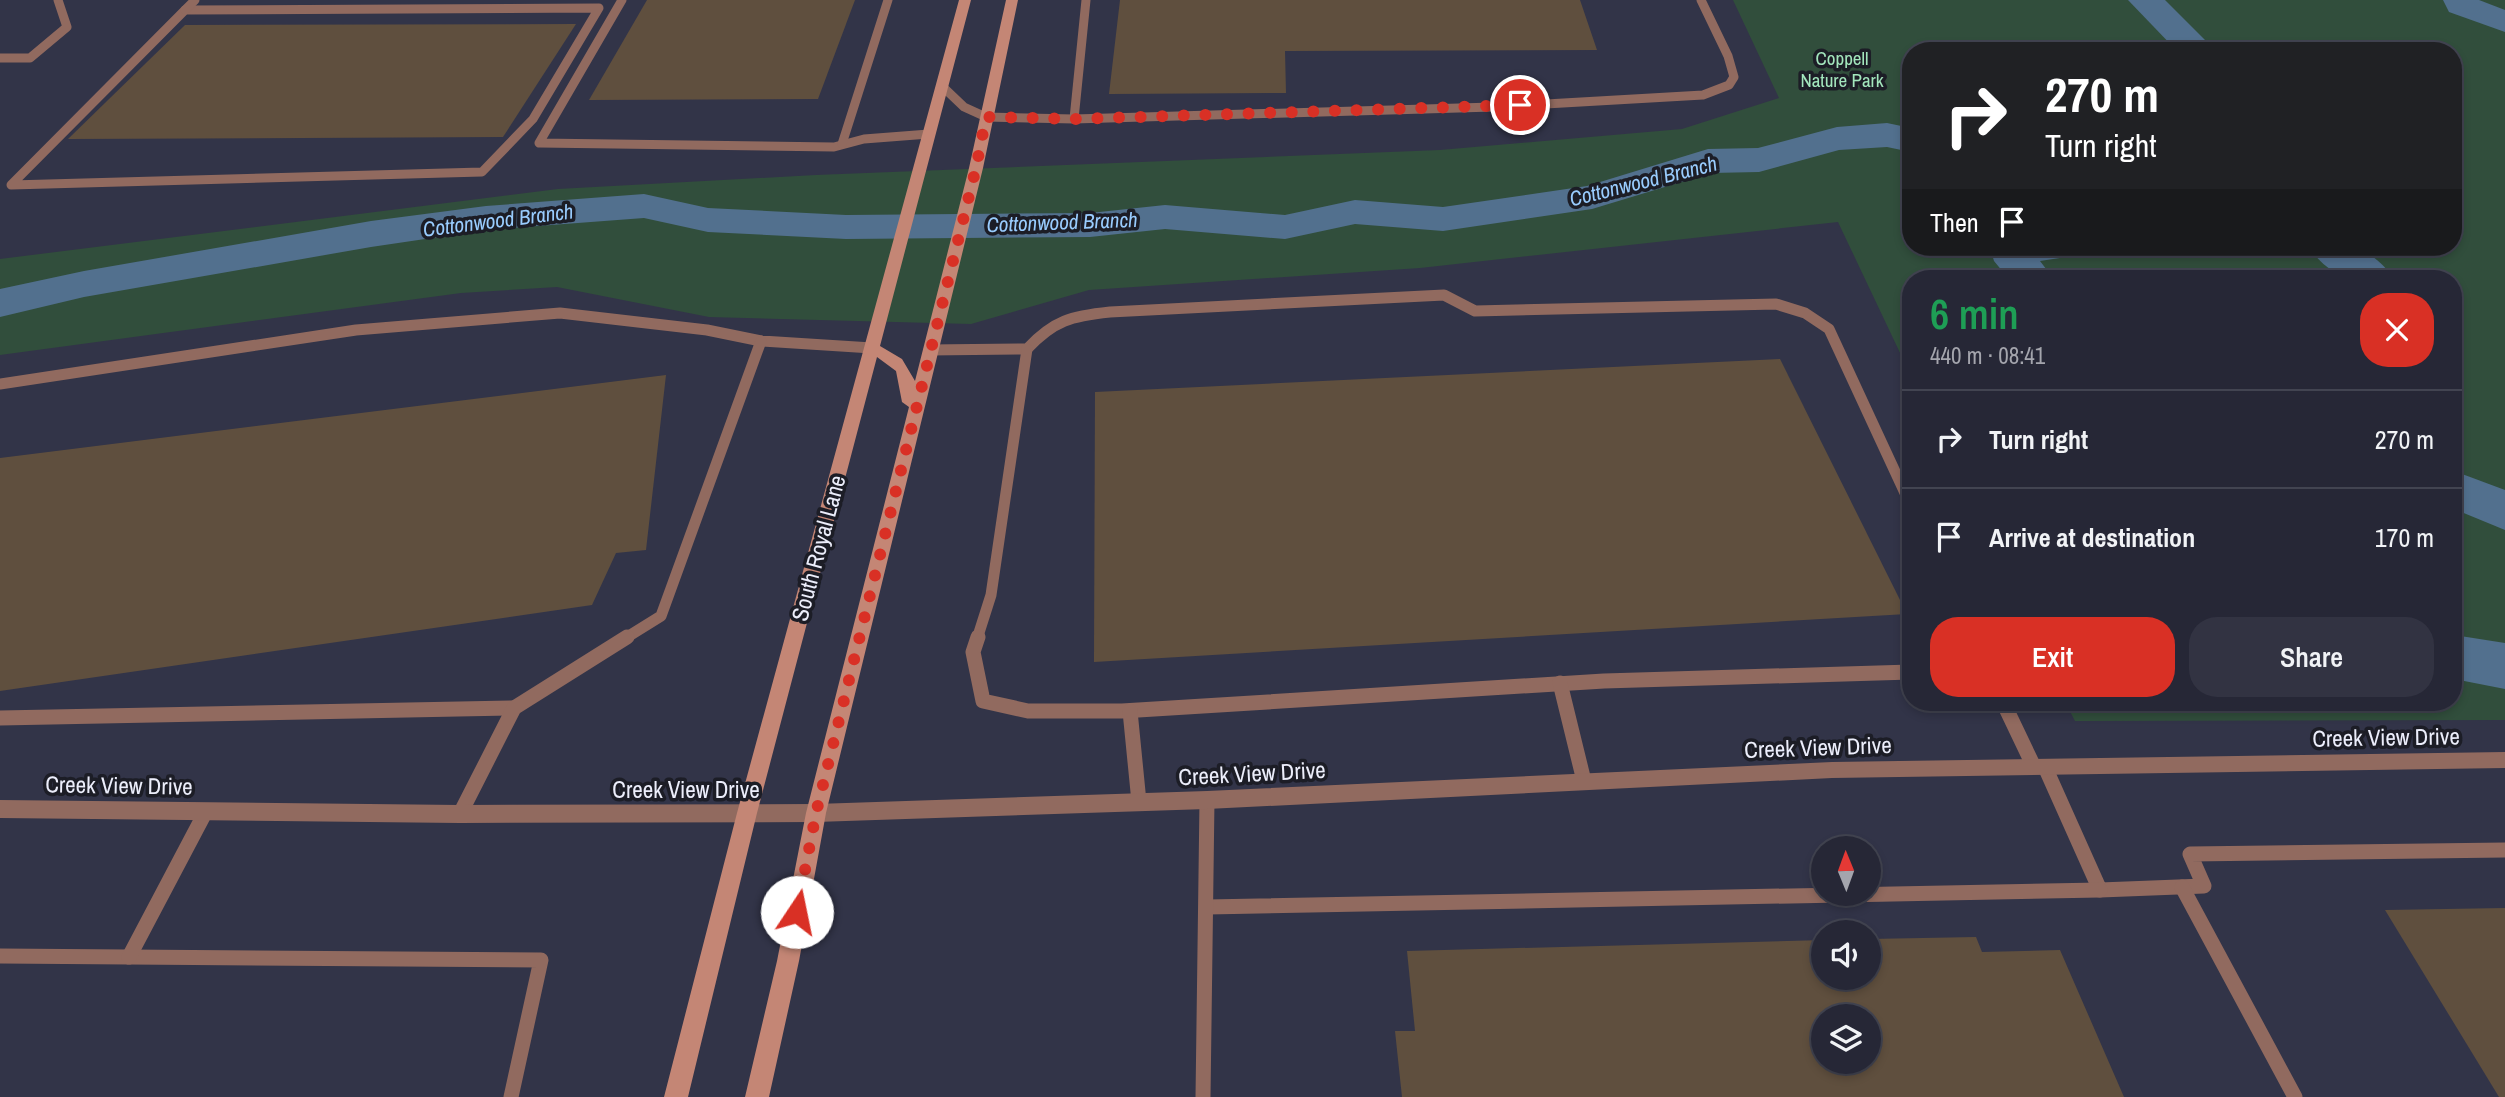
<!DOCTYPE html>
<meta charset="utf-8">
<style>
:root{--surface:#262736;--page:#323342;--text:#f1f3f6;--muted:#a4a5ad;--line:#424451;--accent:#d93025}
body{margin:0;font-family:"Archivo Narrow",sans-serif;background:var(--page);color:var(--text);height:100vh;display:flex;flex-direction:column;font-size:26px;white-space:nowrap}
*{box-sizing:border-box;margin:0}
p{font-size:23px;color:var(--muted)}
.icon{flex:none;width:38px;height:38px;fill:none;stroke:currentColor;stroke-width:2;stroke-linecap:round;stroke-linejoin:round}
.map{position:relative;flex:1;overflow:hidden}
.sheet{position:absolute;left:1902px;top:270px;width:560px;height:441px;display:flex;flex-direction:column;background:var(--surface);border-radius:28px;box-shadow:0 4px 10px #0003,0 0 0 2px var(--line)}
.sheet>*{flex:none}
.guide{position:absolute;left:1902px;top:42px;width:560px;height:214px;border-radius:28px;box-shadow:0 4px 10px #0003,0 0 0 2px var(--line);background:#202124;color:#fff;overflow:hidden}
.needle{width:46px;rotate:359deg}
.controls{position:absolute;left:1811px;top:836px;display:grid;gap:14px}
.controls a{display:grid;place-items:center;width:70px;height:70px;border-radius:50%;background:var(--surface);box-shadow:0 4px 10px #0003,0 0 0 2px var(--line);font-size:35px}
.pin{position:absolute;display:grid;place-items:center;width:60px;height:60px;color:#fff;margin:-30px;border:4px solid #fff;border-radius:50%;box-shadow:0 2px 7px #0007}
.me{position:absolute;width:77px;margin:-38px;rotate:11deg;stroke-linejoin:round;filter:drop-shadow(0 0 5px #0008)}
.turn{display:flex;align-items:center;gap:24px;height:147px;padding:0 28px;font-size:32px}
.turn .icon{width:91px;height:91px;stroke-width:2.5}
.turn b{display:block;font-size:49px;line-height:60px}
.then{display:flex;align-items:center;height:66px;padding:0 28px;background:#0003;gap:14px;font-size:26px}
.round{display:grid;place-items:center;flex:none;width:74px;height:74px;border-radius:28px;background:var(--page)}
.overview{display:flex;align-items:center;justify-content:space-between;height:119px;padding:0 28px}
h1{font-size:42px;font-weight:600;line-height:52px;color:#1e9e55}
.cta{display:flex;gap:14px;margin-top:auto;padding:14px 28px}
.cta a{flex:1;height:80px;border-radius:28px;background:var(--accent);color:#fff;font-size:28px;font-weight:600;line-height:80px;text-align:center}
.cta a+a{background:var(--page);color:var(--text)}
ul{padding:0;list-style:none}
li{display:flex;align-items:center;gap:21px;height:98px;padding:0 28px;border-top:2px solid var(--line)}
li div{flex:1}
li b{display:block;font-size:26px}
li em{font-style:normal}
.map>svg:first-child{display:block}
</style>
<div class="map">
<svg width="2505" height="1097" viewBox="0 0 2505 1097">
<rect width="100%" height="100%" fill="#323448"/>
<path fill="#314e3c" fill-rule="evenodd" d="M1733 0H2505V720L2075 721 2065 702H2454V278H1911V376L1838 222 1420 268 1089 290 971 324 709 317 557 287 461 293 0 355V259L558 189 816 175 1440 150 1682 129 1779 98ZM1911 51H2454V247H1911Z"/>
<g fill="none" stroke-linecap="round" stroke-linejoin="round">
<g fill="#52708e" fill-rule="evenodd">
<polygon points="2128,0 2165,0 2216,51 2177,51"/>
<polygon points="2443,0 2479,0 2505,10 2505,32 2449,12"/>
<polygon points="1887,123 1911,128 1911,152 1887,147 1839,150 1759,172 1711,173 1592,209 1443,231 1355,224 1285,239 1165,229 1090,237 846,239 708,232 644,218 486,230 371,247 84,297 0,317 0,289 84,271 371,221 486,206 644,194 708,208 846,215 1090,213 1165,205 1285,215 1355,200 1443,207 1587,186 1708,149 1758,148 1837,127"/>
<polygon points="1994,247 2079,247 2073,256 2040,261 2053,278 2008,278 1994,261 1991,251"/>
<path d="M2309 247C2345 245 2370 244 2393 278 2355 280 2332 281 2309 247Z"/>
<polygon points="2454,471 2505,490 2505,530 2454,509"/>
<polygon points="2454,635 2505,643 2505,689 2454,679"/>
</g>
</g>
<g fill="#5f4f3e" fill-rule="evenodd">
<polygon points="647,0 855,0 818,99 589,100"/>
<polygon points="1120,0 1580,0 1597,50 1285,51 1286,93 1109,94"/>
<polygon points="576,24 503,137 68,139 185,25"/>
<polygon points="1780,359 1907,614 1094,662 1095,392"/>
<polygon points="666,375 646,550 616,553 592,605 0,691 0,458"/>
<polygon points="2505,908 2505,1097 2499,1097 2385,910"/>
<path d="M1976 937 1982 952 2060 950 2124 1097H1402L1395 1031H1415L1407 951 1824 940V978H1869V939ZM1824 1017H1869V1062H1824Z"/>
</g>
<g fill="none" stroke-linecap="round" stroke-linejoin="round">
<g stroke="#916a5f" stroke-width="9">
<polyline points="622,0 539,143 834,147 864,139 929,134"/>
<polygon points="599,8 533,119 482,172 11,185 185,10"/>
<polyline points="185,10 195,0"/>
<polyline points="0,58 30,58 67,27 58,0"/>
<polyline points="942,86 964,107 986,117 1074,119 1493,107 1703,95 1729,85 1734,77 1728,56 1701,0"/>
<polyline points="1074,119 1086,0"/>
<polyline points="842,144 888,0"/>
</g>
<g stroke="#916a5f" stroke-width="11">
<path d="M929 350 1027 349C1054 320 1072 316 1110 312L1444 295 1475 311 1776 304 1805 313 1829 329 1911 506"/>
<polyline points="0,384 356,330 560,313 707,330 761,341 872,348"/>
<polyline points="624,639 661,616 761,341"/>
<polyline points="977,639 991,595 1027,349"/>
</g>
<g stroke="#916a5f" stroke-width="15">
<polyline points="978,637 973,652 983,701 1028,711 1122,711 1604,681 1911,672"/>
<polyline points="1560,683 1584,781"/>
<polyline points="2003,702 2034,767"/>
<polyline points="1130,711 1139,802"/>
<polyline points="0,718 514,708"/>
<polyline points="2045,767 2100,890 2204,886 2190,854 2505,850"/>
<polyline points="460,814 514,708 627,637"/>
<polyline points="2182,887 2295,1097"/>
<polyline points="1207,907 2100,890"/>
<polyline points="0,956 541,960 511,1097"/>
<polyline points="129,957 206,811"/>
<polyline points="1203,1097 1207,800"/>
</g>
<polygon fill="#916a5f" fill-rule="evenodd" points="2505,752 2505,768 1832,778 1207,809 816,822 460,823 0,818 0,800 460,805 816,804 1207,791 1832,762"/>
<polygon fill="#c48675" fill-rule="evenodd" points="959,0 971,0 880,346 902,359 915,381 969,168 1006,0 1018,0 983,168 826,813 799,961 769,1097 745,1097 777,961 806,813 909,407 902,402 896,371 877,357 757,813 688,1097 664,1097 737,813"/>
</g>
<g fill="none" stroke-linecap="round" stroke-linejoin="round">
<polyline stroke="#d93025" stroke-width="12" stroke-dasharray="0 21.6" points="797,912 816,813 976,168 986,117 1074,119 1520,105"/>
</g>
<g text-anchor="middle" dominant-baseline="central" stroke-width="7" stroke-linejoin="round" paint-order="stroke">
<g font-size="19" fill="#a3e6bd" stroke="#1c1d26">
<text x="1842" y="58">Coppell<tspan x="1842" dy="22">Nature Park</tspan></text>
</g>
<g font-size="21" font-style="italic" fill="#99ccfe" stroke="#1c1d26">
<text transform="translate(1643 181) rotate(-14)">Cottonwood Branch</text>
<text transform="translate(498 220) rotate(-7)">Cottonwood Branch</text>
<text transform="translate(1062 222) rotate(-2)">Cottonwood Branch</text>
</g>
<g font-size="23" fill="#eceefb" stroke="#1c1d26">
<text transform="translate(818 548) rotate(-75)">South Royal Lane</text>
<text transform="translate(2386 737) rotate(-1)">Creek View Drive</text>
<text transform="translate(1818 747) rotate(-2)">Creek View Drive</text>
<text transform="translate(1252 773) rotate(-3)">Creek View Drive</text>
<text transform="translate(119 785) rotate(1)">Creek View Drive</text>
<text x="686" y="789">Creek View Drive</text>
</g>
</g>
</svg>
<div class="controls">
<a><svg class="needle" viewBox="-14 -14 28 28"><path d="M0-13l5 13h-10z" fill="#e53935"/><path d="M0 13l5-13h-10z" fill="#a4a5ad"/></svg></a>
<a><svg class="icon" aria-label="sound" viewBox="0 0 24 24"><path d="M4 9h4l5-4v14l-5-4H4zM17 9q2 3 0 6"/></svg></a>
<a><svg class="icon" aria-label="layers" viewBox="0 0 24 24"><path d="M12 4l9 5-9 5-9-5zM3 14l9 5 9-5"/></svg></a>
</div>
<div class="pin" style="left:1520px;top:105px;background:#d93025"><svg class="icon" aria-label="arrive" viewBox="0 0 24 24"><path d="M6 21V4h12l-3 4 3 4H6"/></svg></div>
<svg class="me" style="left:797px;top:912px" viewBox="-20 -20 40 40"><circle r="19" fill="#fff"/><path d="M0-13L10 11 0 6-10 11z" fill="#d93025"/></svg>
<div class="guide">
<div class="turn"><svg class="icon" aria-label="right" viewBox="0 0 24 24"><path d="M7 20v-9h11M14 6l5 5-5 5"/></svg><div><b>270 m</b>Turn right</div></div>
<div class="then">Then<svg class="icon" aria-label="arrive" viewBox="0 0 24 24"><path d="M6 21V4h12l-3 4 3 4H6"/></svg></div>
</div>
<section class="sheet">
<div class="overview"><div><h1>6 min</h1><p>440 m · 08:41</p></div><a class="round" style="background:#d93025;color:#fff"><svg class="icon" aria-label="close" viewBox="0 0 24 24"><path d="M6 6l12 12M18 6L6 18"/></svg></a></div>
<ul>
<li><svg class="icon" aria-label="right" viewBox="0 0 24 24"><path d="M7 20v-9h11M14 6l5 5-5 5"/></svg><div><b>Turn right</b></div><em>270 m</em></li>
<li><svg class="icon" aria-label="arrive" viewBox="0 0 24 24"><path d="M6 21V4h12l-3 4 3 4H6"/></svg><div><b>Arrive at destination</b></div><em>170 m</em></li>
</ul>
<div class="cta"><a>Exit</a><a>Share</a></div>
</section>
</div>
